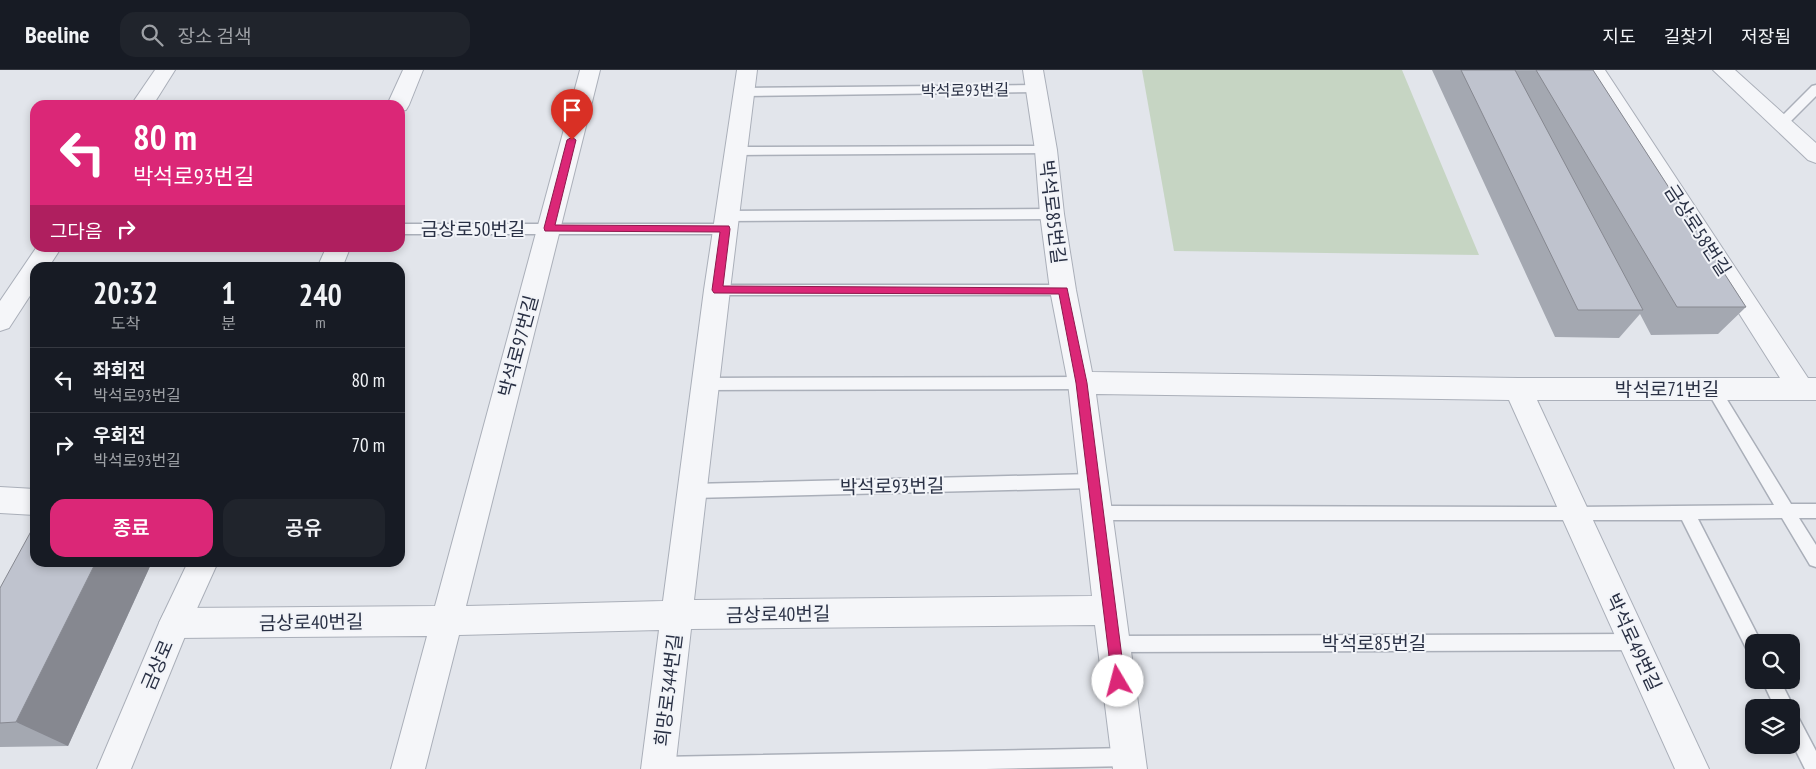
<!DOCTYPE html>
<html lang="ko">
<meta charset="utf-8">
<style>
:root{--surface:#171b24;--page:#20242c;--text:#f1f3f6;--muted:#9ea1a6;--line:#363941;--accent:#db2777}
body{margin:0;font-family:"PT Sans Narrow","Noto Sans KR",sans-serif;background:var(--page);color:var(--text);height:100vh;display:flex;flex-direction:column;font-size:19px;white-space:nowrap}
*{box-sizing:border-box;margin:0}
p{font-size:16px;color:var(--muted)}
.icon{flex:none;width:28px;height:28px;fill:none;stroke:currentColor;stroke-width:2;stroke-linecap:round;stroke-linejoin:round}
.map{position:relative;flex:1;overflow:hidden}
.sheet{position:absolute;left:30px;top:192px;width:375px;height:305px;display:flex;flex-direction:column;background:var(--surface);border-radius:15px;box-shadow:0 2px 8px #0003}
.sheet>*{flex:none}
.guide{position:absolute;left:30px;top:30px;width:375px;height:152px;border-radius:15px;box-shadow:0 2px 8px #0003;background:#db2777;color:#fff;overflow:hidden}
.controls{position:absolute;left:1745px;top:564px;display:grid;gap:10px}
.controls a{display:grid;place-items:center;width:55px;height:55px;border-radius:10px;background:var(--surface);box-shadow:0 2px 8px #0003;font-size:25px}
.pin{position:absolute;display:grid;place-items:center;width:42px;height:42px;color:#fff;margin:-51px -21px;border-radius:50% 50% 50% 0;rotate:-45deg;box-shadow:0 0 5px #0007}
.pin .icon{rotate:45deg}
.me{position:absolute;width:55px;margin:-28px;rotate:352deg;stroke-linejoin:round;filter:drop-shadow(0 0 4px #0008)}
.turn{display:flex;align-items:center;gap:18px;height:105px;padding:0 20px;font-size:22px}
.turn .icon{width:65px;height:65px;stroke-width:2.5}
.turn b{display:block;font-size:35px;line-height:42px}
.then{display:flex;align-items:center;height:48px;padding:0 20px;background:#0003;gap:10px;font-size:19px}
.eta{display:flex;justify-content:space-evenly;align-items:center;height:85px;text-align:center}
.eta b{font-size:30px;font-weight:600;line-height:35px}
.cta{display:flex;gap:10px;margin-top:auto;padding:10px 20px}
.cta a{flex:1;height:58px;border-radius:15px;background:var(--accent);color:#fff;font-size:20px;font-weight:600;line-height:58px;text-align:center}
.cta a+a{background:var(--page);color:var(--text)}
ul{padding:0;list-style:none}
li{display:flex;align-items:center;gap:15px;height:65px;padding:0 20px;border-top:1px solid var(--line)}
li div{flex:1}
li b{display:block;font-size:19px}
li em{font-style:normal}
header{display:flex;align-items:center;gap:30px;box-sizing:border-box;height:70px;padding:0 25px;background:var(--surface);border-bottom:1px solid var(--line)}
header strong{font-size:24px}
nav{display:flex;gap:28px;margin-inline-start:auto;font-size:18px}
.search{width:350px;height:45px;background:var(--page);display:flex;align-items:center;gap:12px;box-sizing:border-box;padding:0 18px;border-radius:15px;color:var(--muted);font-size:19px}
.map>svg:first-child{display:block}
</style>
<header>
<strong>Beeline</strong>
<div class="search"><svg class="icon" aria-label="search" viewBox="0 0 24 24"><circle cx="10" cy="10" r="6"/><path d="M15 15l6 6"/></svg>장소 검색</div>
<nav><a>지도</a><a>길찾기</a><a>저장됨</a></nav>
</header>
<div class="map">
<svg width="1816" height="699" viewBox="0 0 1816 699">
<rect width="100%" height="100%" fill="#e2e5eb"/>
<polygon fill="#c6d5c3" points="1142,0 1402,0 1479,185 1174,181"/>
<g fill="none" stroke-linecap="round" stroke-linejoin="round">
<g stroke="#aaafb9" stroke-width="3">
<g id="service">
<polygon points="1035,15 1041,19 1039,22 744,26 738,22 744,18"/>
<polygon points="1816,15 1816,26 1785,57 1777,57 1775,54 1777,51 1812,16"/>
<polygon points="1046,76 1050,77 1052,80 1050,83 737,85 731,81 737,77"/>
<polygon points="1052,139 1057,141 1058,144 1057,147 1052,149 727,151 722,149 721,146 722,143 727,141"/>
<polygon points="400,154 725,154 730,156 732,159 730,162 725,164 400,164"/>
<polygon points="717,215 1063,215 1068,216 1070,220 1068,224 1063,225 717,225 712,224 710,220 712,216"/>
<polygon points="1081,307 1086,309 1088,313 1086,317 1081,319 706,320 701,318 699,314 701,310 706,308"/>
<polygon points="1713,313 1718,315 1791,434 1816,434 1816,448 1799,448 1816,475 1816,497 1810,495 1782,448 1698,449 1761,572 1754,572 1754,584 1748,582 1682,450 1096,450 1090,448 1088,443 1090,438 1096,436 1575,437 1774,435 1706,319 1708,315"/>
<polygon points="1092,404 1098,406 1100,411 1098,416 1092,418 692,428 686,426 684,421 686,416 692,414"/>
<polygon points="1634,564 1640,566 1643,572 1640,578 1634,580 1113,582 1107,580 1104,574 1107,568 1113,566"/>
<polygon points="1762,610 1780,610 1794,638 1792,642 1797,645 1816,681 1816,699 1805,699 1791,671 1791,638 1775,638"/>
<polygon points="1129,678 1136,680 1138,687 1136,694 1129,696 986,699 651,699 650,696 652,689 659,687"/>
</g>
</g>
<g stroke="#aaafb9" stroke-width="2">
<g id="minor">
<polygon points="155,0 175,0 153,35 131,35"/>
<polygon points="580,0 600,0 466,536 663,531 704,220 737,0 757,0 730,220 694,530 1092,526 1068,313 1050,220 1040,144 1035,80 1023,0 1043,0 1057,80 1064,144 1076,220 1092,302 1518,308 1780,308 1585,0 1605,0 1808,308 1816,308 1816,330 1537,330 1709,699 1675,699 1509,330 1096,324 1147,699 1113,699 1095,555 691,559 675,699 641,699 659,560 459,565 425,699 391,699 427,566 175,568 164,563 159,553 164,543 175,538 435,536"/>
<polygon points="1713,0 1735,0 1816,73 1816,93 1808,90"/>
<polygon points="36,178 61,178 48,198 35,198 35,218 9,258 0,261 0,231"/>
<polygon points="0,417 35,419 35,445 0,443"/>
</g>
</g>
<g stroke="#aaafb9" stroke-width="2">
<g id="tertiary">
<polygon points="403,0 423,0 409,35 406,40 400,41 400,35 387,35"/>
<polygon points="326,178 350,178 342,198 317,198"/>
<polygon points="188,492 218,492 190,554 131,699 97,699 159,553"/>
</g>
</g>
<use href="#service" fill="#f5f6f9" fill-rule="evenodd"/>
<use href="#minor" fill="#f5f6f9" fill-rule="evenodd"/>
<use href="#tertiary" fill="#f5f6f9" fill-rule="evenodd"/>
</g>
<g fill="#a4a8b1">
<polygon points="1432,0 1593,0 1746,237 1718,264 1651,265 1640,244 1619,268 1555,267"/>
<polygon points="35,492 152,492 68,676 0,677 0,518"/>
</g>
<polygon fill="#868890" points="96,492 152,492 68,676 16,652"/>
<g fill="#bfc3ce" stroke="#868890">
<polygon points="1461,0 1515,0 1643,240 1578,240"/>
<polygon points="1536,0 1593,0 1746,237 1677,237"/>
<polygon points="35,454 35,492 96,492 16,652 0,653 0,518"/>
</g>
<polygon fill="#db2777" stroke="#8e194d" points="572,67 576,70 555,155 729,156 730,159 723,216 1067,218 1087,313 1125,611 1123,616 1118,618 1114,616 1112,611 1076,313 1059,224 714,223 712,220 720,162 545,161 544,158 567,70"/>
<g text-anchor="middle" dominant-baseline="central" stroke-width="4" stroke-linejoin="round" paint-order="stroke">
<g font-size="16" fill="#293044" stroke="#f2f4f8">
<text transform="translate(965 20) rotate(-1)">박석로93번길</text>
</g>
<g font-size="19" fill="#293044" stroke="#f2f4f8">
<text transform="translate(1053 142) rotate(83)">박석로85번길</text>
<text x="473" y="159">금상로50번길</text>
<text transform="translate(1698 160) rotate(57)">금상로58번길</text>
<text transform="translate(518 276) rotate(-75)">박석로97번길</text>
<text x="1667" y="319">박석로71번길</text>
<text transform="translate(892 416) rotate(-1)">박석로93번길</text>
<text transform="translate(778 544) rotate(-1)">금상로40번길</text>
<text transform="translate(311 552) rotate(-1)">금상로40번길</text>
<text transform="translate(1634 572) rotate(65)">박석로49번길</text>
<text x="1374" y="573">박석로85번길</text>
<text transform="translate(157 595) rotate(-67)">금상로</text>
<text transform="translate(668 620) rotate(-83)">희망로344번길</text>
</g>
</g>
</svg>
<div class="controls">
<a><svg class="icon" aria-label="search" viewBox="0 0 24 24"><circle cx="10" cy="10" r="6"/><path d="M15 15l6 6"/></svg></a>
<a><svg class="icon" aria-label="layers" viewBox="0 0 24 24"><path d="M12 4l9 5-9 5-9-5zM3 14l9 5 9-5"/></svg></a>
</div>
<div class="pin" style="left:572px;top:70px;background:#d93025"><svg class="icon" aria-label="arrive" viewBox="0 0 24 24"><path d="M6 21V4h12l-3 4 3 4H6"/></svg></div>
<svg class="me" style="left:1118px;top:611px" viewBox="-20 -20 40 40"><circle r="19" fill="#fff"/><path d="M0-13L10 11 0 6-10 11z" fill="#db2777"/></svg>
<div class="guide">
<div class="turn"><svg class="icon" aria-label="left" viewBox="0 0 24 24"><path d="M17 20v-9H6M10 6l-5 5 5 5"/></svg><div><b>80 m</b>박석로93번길</div></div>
<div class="then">그다음<svg class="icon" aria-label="right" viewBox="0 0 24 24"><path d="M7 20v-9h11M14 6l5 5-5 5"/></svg></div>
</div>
<section class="sheet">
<div class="eta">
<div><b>20:32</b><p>도착</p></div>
<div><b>1</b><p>분</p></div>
<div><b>240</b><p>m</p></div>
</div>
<ul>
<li><svg class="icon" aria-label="left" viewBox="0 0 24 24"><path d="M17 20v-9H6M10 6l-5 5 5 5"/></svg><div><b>좌회전</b><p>박석로93번길</p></div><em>80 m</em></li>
<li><svg class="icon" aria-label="right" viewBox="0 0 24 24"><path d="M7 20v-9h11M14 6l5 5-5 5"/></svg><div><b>우회전</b><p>박석로93번길</p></div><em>70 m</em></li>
</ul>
<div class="cta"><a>종료</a><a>공유</a></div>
</section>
</div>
